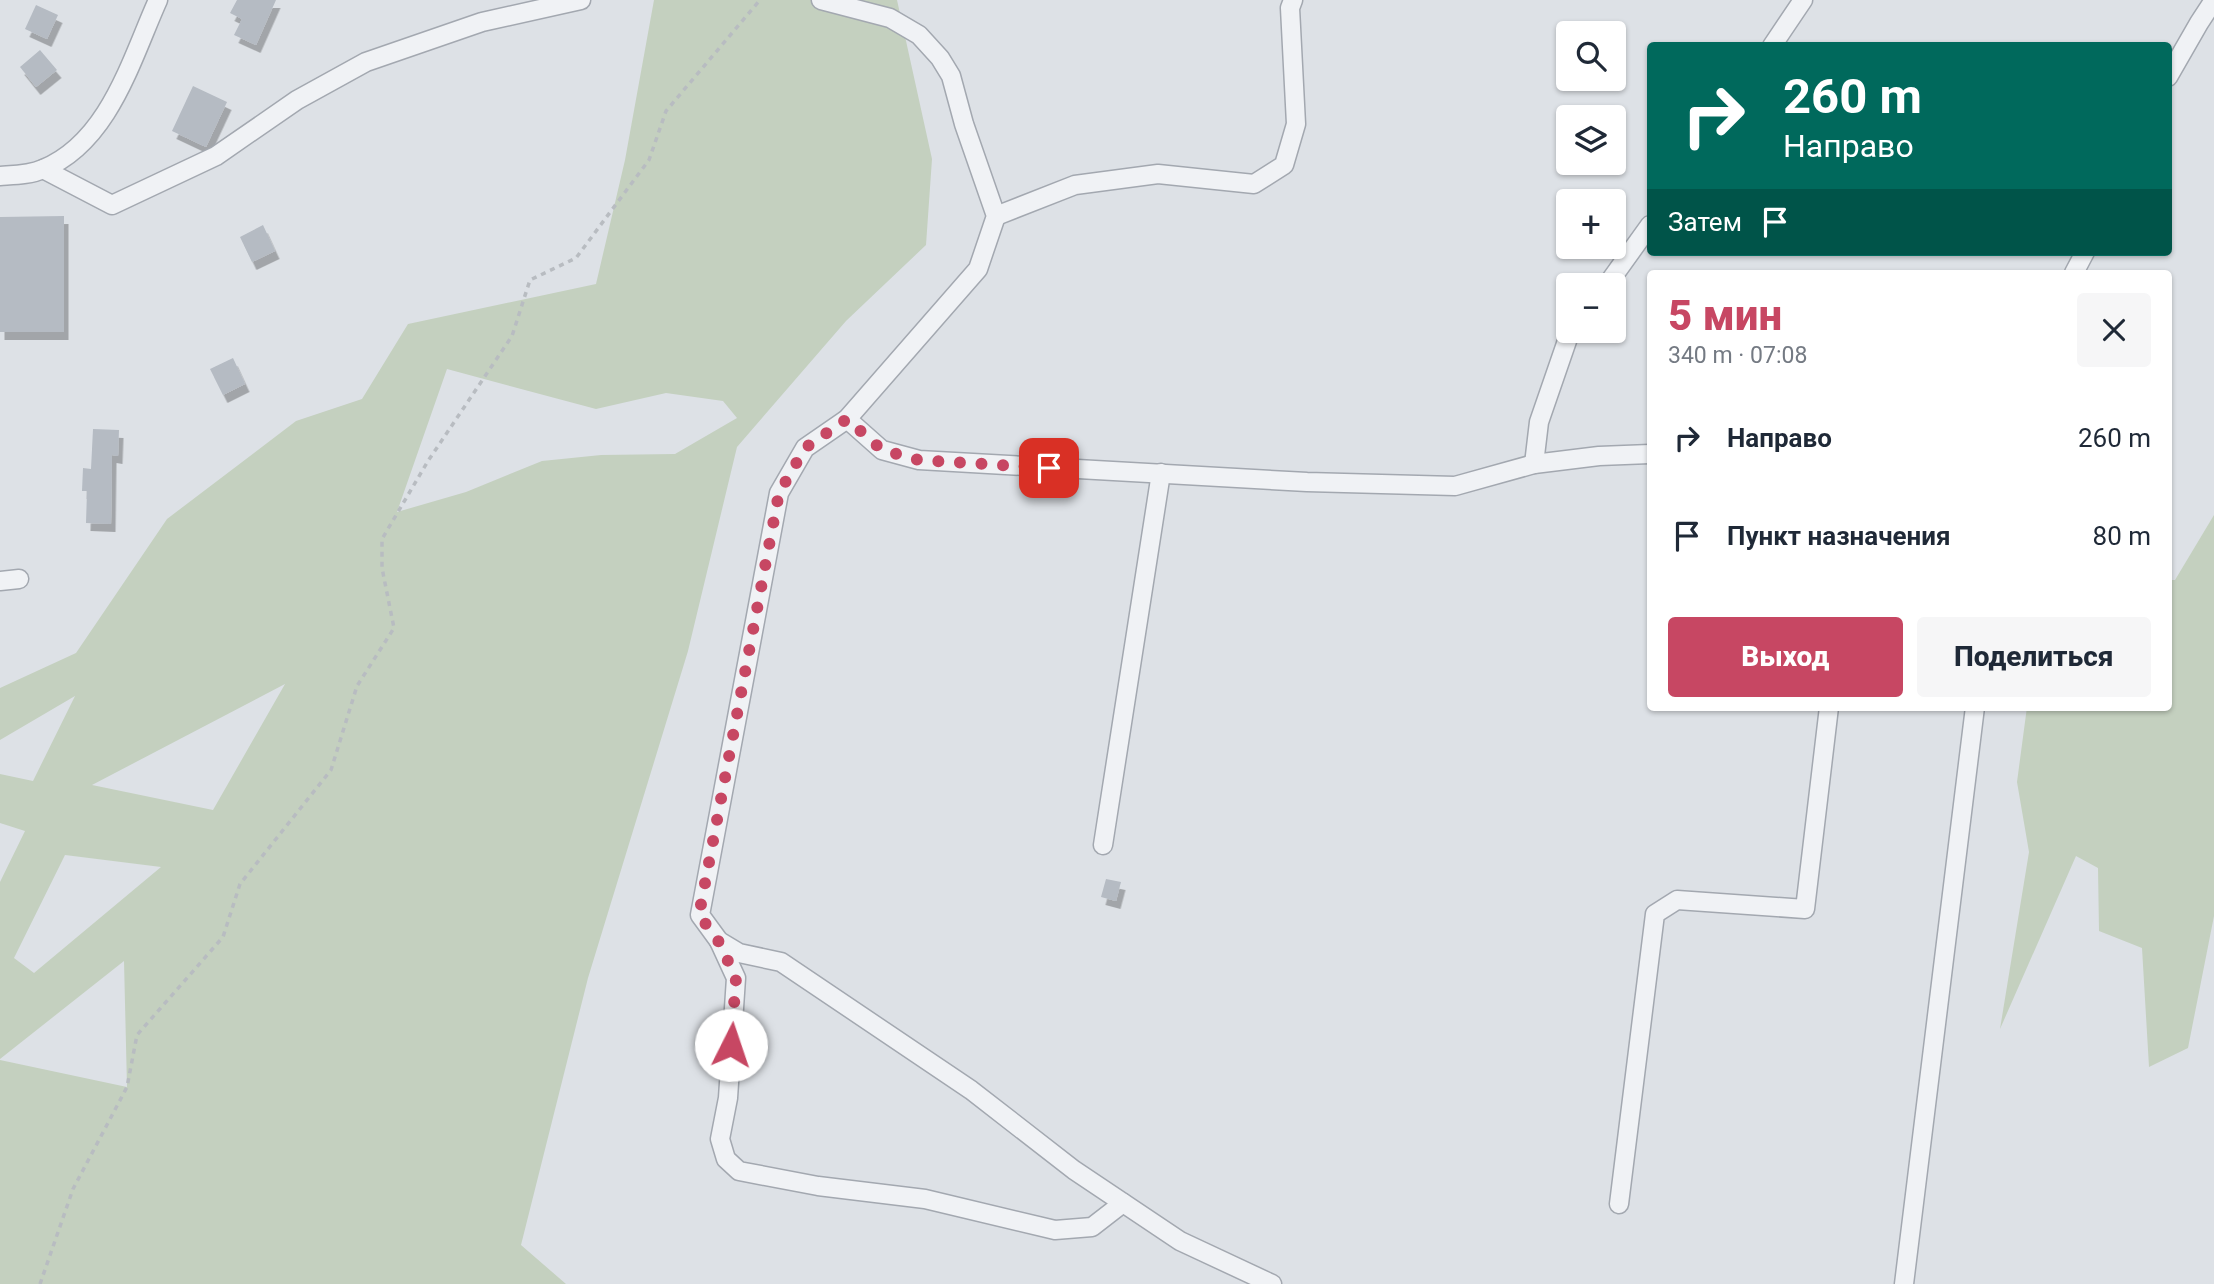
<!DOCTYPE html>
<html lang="ru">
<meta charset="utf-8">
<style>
:root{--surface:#fff;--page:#f6f6f7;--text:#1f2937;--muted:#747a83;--accent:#c74763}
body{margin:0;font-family:Roboto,sans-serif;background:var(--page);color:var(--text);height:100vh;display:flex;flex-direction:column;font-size:26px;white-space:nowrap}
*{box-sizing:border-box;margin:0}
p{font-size:23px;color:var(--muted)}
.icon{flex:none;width:38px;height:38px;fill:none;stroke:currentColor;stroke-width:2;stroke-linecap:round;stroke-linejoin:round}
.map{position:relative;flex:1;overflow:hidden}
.sheet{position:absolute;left:1647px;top:270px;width:525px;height:441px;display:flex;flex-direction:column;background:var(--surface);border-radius:7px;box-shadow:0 2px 5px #0004}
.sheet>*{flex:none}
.guide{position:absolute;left:1647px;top:42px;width:525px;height:214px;border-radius:7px;box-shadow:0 2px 5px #0004;background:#00695c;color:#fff;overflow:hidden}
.tools{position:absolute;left:1556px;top:21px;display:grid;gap:14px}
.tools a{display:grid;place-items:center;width:70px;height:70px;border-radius:7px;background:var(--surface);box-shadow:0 2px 5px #0004;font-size:35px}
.pin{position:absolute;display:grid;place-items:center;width:60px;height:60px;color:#fff;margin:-30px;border-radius:14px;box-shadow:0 4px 10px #0006}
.me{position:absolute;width:77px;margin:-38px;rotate:4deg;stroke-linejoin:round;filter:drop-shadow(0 0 5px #0008)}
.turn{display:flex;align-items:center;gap:24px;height:147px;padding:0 21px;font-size:32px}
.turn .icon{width:91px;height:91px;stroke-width:2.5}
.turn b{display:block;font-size:49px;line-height:60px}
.then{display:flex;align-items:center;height:66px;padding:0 21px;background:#0003;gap:14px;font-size:26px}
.round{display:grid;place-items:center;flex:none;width:74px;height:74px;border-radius:7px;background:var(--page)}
.summary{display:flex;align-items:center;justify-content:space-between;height:119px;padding:0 21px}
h1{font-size:42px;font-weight:800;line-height:52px;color:var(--accent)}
.action{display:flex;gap:14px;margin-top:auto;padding:14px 21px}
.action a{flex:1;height:80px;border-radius:7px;background:var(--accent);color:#fff;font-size:28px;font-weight:800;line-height:80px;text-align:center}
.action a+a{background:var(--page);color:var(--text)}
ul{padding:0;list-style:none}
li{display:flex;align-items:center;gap:21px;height:98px;padding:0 21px}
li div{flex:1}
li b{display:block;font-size:26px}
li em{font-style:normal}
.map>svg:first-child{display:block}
</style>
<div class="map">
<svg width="2214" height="1284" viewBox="0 0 2214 1284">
<defs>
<filter id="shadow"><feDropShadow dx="4.5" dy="8" stdDeviation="0" flood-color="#0004"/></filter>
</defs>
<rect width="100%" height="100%" fill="#dde1e6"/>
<g fill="#c4d0bf" fill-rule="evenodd">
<path d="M654 0H897L932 159 926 245 846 321 737 447 688 651 588 978 521 1245 566 1284H0V1060L127 1087 124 961 0 1059V882L25 831 0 823V774L33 781 75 696 0 740V688L76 653 167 519 296 421 362 399 408 324 596 284 625 160ZM447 369 596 409 666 393 723 401 737 418 675 454 601 455 542 461 466 492 397 512ZM285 684 213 810 92 785ZM65 855 161 867 34 973 14 958Z"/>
<polygon points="2214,515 2214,916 2188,1048 2149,1067 2142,948 2099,931 2098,868 2076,856 2000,1029 2029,852 2017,782 2027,707 2168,707 2168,580 2175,580"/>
</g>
<g fill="#b5bbc3" filter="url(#shadow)">
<polygon points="237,0 276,0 256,45 234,35 242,19 230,13"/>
<polygon points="36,5 58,15 47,39 25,29"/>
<polygon points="40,50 57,70 36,87 20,67"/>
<polygon points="193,86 227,102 206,147 172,131"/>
<polygon points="64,216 64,332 0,332 0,217"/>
<polygon points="263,225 275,251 252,262 240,237"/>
<polygon points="233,358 245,384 223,395 210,369"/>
<polygon points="93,429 119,430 118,456 112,455 111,524 86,523 87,491 82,491 83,468 91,469"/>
<polygon points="1106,879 1121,882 1116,901 1101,897"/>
</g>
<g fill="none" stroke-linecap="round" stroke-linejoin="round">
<g stroke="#a3a8b0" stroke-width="21">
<g id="minor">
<polyline points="821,0 890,18 919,35 940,58 951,76 964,124 996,216 978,269 847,419 805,448 779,493 700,915 719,941 739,953 781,962 971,1090 1074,1170 1180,1241 1272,1284"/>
<polyline points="1772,46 1803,0"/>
<polyline points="2168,77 2199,23 2214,0"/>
<polyline points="43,169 112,205 216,156 297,100 366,62 482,22 581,0"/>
<path d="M0 176C14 175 30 175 43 169 109 142 131 60 158 0"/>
<polyline points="996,216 1075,185 1158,174 1254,184 1284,165 1296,124 1290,8 1293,0"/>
<polyline points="2074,273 2085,252"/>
<polyline points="1607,285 1650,225"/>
<polyline points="847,419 882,450 919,460 1307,482 1455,486 1534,464 1599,456 1650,454"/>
<polyline points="1534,464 1539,422 1568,338 1573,331"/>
<polyline points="0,581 19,579"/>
<polyline points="1103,845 1161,473"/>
<polyline points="719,941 736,978 728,1098 720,1139 726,1159 739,1171 818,1186 925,1199 1055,1230 1092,1227 1123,1203"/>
<polyline points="1619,1204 1655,914 1677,900 1805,909 1829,707"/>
<polyline points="1904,1284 1975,707"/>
</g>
</g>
<polyline stroke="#b8bcc1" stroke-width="3.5" stroke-dasharray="5 5" stroke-linecap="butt" points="40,1284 73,1189 127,1087 137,1035 223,937 240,884 331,770 357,686 394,628 382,568 382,539 428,461 512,336 530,280 576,258 649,160 666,111 760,0"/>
<use href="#minor" stroke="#f0f2f5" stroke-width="18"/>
</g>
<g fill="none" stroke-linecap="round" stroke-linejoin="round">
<polyline stroke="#c74763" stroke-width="12" stroke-dasharray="0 21.6" points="731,1045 736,978 719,942 699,915 779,493 805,448 847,419 882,450 919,460 1049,468"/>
</g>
</svg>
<div class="tools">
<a><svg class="icon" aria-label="search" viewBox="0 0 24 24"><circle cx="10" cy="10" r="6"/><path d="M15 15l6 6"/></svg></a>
<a><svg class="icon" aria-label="layers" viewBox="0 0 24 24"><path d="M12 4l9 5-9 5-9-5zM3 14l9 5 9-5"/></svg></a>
<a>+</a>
<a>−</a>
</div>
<div class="pin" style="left:1049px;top:468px;background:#d93025"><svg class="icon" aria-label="arrive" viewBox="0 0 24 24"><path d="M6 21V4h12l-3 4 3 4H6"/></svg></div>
<svg class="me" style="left:731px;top:1045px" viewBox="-20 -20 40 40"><circle r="19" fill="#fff"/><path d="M0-13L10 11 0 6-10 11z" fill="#c74763"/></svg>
<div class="guide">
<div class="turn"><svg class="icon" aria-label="right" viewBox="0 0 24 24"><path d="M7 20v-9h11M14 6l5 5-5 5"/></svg><div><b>260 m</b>Направо</div></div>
<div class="then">Затем<svg class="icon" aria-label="arrive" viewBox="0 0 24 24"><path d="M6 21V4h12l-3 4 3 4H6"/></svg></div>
</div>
<section class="sheet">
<div class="summary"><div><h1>5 мин</h1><p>340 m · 07:08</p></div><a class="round"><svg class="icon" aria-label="close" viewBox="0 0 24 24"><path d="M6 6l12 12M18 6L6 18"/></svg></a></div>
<ul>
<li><svg class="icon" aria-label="right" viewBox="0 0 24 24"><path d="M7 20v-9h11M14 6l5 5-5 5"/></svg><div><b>Направо</b></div><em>260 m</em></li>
<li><svg class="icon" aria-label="arrive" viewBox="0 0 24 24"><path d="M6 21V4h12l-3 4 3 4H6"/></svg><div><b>Пункт назначения</b></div><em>80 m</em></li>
</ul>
<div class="action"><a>Выход</a><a>Поделиться</a></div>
</section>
</div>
